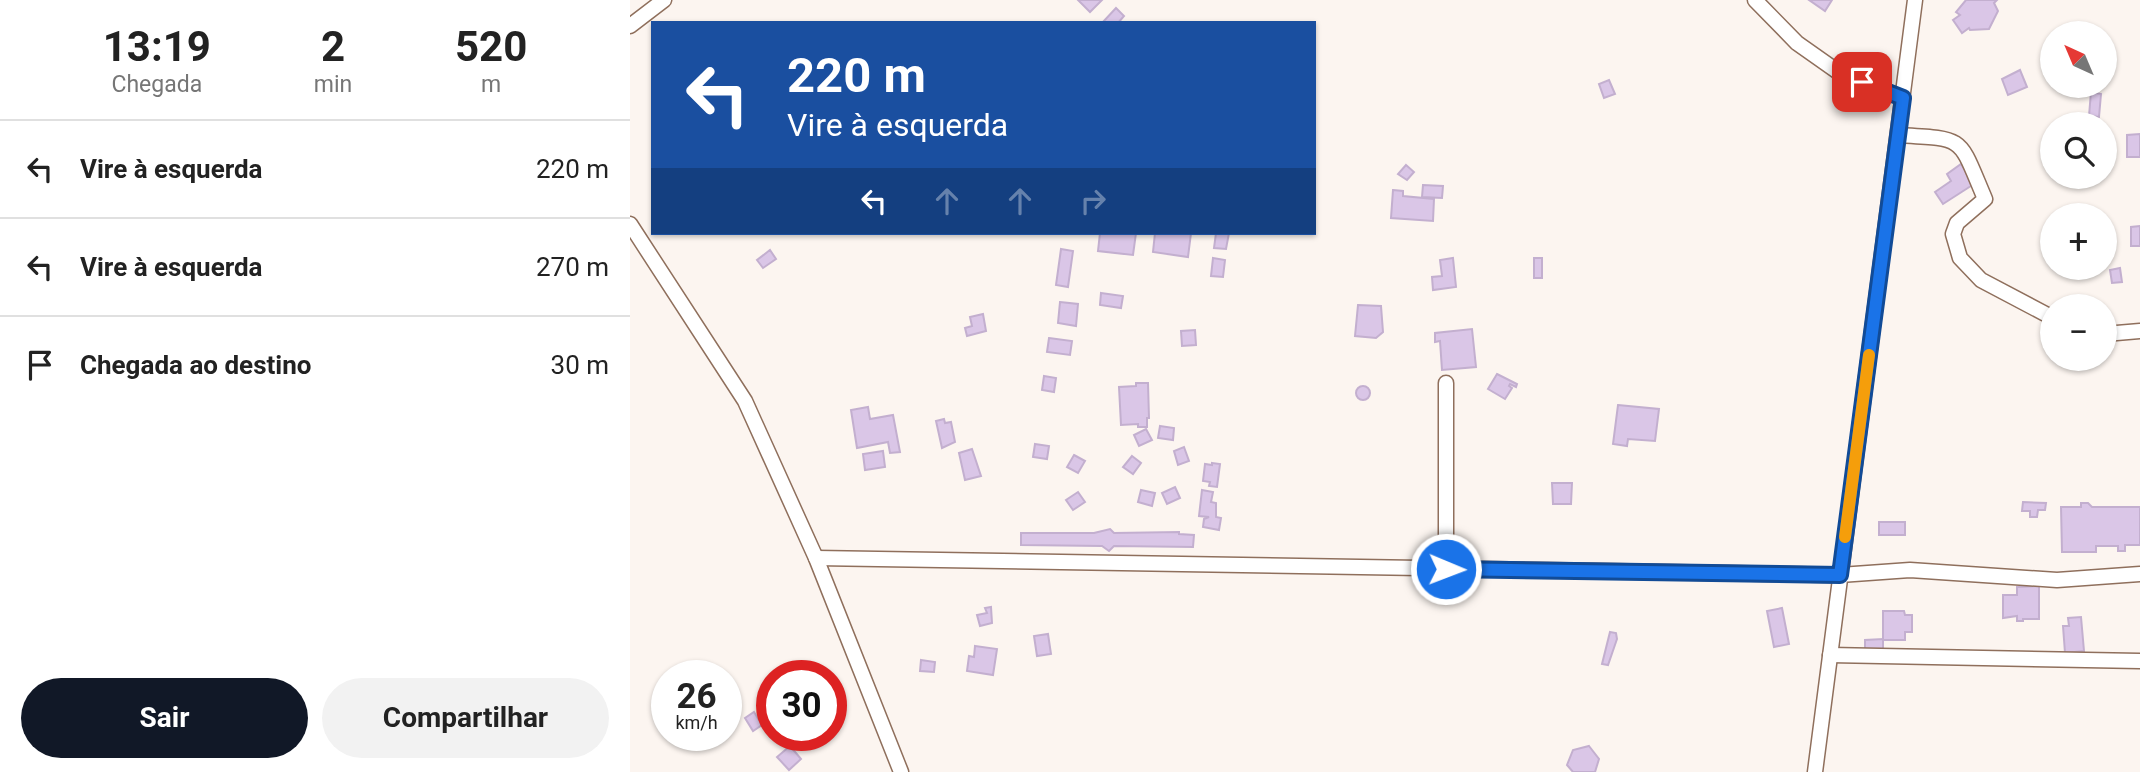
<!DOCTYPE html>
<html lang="pt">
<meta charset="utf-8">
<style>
:root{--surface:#fff;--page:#f2f2f2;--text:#222;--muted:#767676;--line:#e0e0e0;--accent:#111827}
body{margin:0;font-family:Roboto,sans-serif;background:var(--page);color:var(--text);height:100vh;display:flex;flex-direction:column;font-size:26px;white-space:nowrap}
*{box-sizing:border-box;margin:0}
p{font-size:23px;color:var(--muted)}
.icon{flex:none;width:38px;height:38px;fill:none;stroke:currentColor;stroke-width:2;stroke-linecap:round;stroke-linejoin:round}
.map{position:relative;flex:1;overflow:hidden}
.panel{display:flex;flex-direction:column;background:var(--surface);width:630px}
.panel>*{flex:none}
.banner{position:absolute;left:21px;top:21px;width:665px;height:214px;border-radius:0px;box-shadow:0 2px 5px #0004;background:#1a4fa0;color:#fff;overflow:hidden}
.needle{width:46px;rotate:316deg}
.buttons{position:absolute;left:1410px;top:21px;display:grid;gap:14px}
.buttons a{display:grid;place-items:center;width:77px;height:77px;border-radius:50%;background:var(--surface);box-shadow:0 2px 5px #0004;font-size:35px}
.speed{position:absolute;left:21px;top:660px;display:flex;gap:14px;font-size:35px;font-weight:700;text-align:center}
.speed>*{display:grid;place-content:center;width:91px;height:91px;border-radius:50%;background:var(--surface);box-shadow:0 2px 5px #0004;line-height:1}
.speed small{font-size:18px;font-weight:400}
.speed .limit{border:10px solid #d22;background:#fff;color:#111}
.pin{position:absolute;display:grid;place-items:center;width:60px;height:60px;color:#fff;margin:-30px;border-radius:14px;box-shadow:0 4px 10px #0006}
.me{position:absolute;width:77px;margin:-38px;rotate:91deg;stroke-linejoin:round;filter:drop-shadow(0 0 5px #0008)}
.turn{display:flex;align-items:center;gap:24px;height:147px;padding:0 21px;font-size:32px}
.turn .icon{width:91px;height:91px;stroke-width:2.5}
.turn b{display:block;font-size:49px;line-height:60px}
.lanes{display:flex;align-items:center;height:66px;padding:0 21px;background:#0003;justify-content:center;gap:35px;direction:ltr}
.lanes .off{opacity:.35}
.eta{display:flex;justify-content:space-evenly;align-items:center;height:119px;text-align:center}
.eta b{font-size:42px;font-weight:700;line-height:49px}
.cta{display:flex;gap:14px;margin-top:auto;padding:14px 21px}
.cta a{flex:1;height:80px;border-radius:42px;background:var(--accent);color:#fff;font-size:28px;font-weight:700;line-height:80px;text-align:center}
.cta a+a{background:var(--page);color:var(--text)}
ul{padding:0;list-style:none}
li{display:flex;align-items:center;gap:21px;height:98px;padding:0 21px;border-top:2px solid var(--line)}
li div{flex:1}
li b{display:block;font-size:26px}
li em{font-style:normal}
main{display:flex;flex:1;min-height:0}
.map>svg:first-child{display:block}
</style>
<main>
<section class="panel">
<div class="eta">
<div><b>13:19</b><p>Chegada</p></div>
<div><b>2</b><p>min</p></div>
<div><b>520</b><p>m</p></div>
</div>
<ul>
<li><svg class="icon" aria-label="left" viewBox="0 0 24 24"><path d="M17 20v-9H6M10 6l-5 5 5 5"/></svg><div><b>Vire à esquerda</b></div><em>220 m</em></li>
<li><svg class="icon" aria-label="left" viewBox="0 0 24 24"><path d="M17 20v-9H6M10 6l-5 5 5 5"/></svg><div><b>Vire à esquerda</b></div><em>270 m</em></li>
<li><svg class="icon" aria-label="arrive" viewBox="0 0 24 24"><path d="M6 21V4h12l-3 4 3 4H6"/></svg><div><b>Chegada ao destino</b></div><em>30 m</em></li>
</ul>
<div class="cta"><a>Sair</a><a>Compartilhar</a></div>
</section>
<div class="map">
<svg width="1510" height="772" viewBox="0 0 1510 772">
<rect width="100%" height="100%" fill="#fcf5f0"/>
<g fill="#dac6e7" stroke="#c3afcf" stroke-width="2">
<polygon points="448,0 472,0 460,12"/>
<polygon points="1179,0 1202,0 1195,11"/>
<polygon points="1336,0 1367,0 1364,3 1368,11 1359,29 1340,30 1339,28 1332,33 1323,20 1330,15 1326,12"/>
<polygon points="486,8 494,16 488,23 472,23"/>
<polygon points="1390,70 1397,87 1378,95 1372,79"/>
<polygon points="979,80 985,94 974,98 969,84"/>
<polygon points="1461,92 1471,94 1469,117 1459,116"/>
<polygon points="1510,134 1510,157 1497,157 1497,135"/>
<polygon points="1331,164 1344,184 1313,204 1305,192 1321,181 1317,174"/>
<polygon points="776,165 784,172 777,180 768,174"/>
<polygon points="793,185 813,186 812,198 792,197"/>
<polygon points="763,190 773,191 773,196 804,199 803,221 761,218"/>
<polygon points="1510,226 1510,246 1501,246 1501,227"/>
<polygon points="470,233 506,233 503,255 468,251"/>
<polygon points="525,233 561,233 558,257 523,252"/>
<polygon points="586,233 599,233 596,249 584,248"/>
<polygon points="431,249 443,251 438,287 426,285"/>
<polygon points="140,250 146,259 133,268 127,260"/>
<polygon points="583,258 595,260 593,277 581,276"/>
<polygon points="823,258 826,287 803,290 802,277 812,276 810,260"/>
<rect x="904" y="258" width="8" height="20"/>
<polygon points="1490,268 1492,282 1482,283 1480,270"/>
<polygon points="471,293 493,296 491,308 470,305"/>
<polygon points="430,302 448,304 446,326 428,323"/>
<polygon points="728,305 751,306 753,332 746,338 725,336"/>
<polygon points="353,314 356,331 337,336 335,328 342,326 340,317"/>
<polygon points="842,329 846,367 812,370 810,341 805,342 805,333"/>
<polygon points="565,330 566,345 552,346 551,331"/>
<polygon points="419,338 442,341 440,355 417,352"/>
<polygon points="867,374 887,384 886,387 880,384 879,386 882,388 875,399 858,389"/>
<polygon points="414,376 426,378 424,392 412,390"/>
<polygon points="506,383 518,383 519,418 517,418 517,427 508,427 508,424 491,425 489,387 506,386"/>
<circle cx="733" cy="393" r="7"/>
<polygon points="988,405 1029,409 1025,441 998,439 997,446 983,444"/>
<polygon points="238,407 240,419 263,415 270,452 260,453 258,442 227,448 221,410"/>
<polygon points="314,419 315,423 321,422 325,442 312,448 306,421"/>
<polygon points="530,426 544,428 543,440 528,438"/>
<polygon points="516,429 522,440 509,446 504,435"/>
<polygon points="405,444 419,446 417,459 403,457"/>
<polygon points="554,447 559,461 548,465 544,451"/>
<polygon points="342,449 351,476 335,480 329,453"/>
<polygon points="253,451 255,467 235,470 233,454"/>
<polygon points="444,455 455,461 448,473 437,467"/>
<polygon points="502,456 511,463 503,474 493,467"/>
<polygon points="582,463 590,464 587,487 579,486 580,482 573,481 575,464 582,465"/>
<polygon points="922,483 942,483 941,504 923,504"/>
<polygon points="545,487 550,498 537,504 532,493"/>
<polygon points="511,490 525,493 522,506 508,502"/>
<polygon points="572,490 583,492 581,502 586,503 586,517 591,518 589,530 573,527 574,519 579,517 569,516"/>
<polygon points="448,492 455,502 443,510 436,500"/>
<polygon points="1393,502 1416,503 1415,510 1408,510 1407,517 1400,517 1400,511 1392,511"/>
<polygon points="1451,503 1458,503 1462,507 1510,507 1510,545 1495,545 1495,551 1488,551 1488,546 1466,546 1466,552 1432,552 1431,507 1451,507"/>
<rect x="1249" y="522" width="26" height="13"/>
<polygon points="480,529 484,533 549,532 549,534 564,535 563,547 484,546 479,551 472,546 391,545 391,533 464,533"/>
<polygon points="1409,586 1409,619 1393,619 1393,621 1387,621 1387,616 1373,618 1373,595 1387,595 1387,587"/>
<polygon points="361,607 362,623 350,626 347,615 357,613 355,608"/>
<polygon points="1152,608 1159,644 1144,647 1137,611"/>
<polygon points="1253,611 1274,611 1275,615 1282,615 1282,632 1275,632 1275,640 1253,640"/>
<polygon points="1451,617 1454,651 1435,653 1433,626 1439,626 1438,618"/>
<polygon points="980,632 986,633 987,639 978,665 972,664"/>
<polygon points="418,634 421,654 407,656 404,636"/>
<polygon points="1253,639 1253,652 1235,652 1235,640"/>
<polygon points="345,646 367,649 363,675 337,671 339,656 344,657"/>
<polygon points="291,660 305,662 304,672 290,671"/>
<polygon points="124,712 132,725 123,731 115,718"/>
<polygon points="160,746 171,759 159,770 147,757"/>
<polygon points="959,746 969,759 965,772 943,772 937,765 943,750"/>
</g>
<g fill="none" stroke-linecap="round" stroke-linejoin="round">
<g stroke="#8f6f5c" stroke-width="17">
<g id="minor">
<polyline points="1125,0 1167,43 1211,74 1273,98"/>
<polyline points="0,26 34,0"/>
<path d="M1268 135C1337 139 1328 136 1355 199L1327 223 1323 234 1330 258 1351 280 1423 318"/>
<polyline points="0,224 115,401 186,558 271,772"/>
<polyline points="1475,334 1510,331"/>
<polyline points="816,383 816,569"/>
<polyline points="186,558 1210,575 1280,570 1427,580 1510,574"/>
<polyline points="1200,655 1510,661"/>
<polyline points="1185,772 1285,0"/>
</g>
</g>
<use href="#minor" stroke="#fff" stroke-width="14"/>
</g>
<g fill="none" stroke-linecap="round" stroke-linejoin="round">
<g stroke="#114b97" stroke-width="18">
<polyline id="route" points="816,569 1210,575 1273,98 1232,82"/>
</g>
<use href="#route" stroke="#1a73e8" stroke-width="12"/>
<polyline stroke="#f59e0b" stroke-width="12" points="1215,537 1239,355"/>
</g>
</svg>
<div class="buttons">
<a><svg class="needle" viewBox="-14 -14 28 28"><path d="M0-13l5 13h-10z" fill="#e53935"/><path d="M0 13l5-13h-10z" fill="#767676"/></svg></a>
<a><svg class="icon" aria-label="search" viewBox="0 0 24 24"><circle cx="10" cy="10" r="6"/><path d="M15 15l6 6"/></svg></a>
<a>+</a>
<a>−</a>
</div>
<div class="speed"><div>26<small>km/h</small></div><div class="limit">30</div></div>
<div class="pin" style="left:1232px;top:82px;background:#d93025"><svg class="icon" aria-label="arrive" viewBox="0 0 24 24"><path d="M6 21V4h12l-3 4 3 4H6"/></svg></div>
<svg class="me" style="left:816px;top:569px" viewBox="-20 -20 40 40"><circle r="17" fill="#1a73e8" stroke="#fff" stroke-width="3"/><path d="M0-11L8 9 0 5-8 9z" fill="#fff"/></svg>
<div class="banner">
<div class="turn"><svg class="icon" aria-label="left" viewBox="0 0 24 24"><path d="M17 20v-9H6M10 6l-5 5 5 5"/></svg><div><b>220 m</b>Vire à esquerda</div></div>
<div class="lanes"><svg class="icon" aria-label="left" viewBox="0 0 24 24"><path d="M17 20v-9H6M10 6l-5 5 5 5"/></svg><svg class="icon off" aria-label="ahead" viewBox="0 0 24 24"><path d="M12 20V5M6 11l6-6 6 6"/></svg><svg class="icon off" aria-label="ahead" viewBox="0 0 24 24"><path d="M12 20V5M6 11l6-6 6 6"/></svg><svg class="icon off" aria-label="right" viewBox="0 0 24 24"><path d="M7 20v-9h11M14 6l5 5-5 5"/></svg></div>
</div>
</div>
</main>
